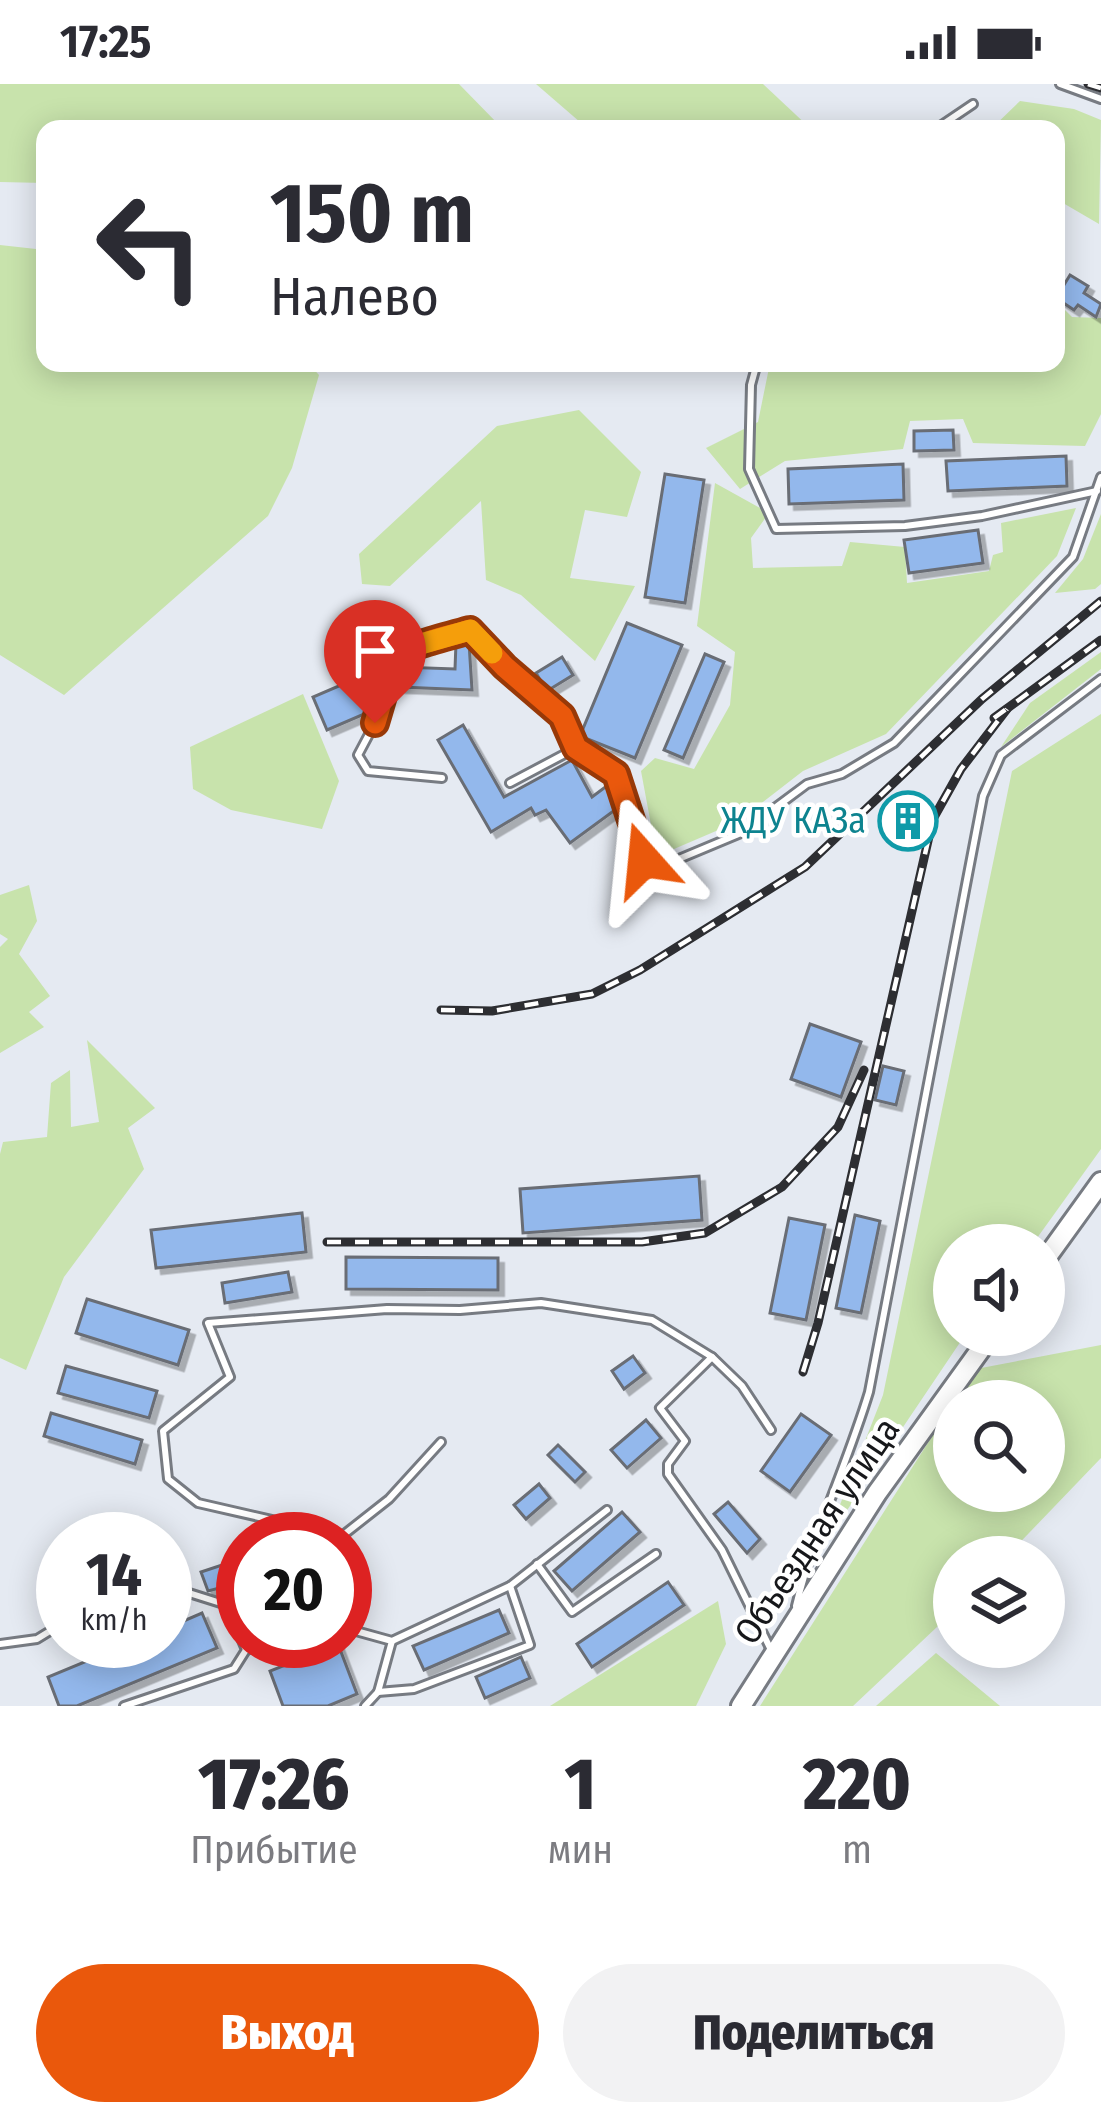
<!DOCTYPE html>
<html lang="ru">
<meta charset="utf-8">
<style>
:root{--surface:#fff;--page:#f2f2f3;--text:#2b2b33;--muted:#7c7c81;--accent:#ea580c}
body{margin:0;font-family:"Fira Sans Condensed",sans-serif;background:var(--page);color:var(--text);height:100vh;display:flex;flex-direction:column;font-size:45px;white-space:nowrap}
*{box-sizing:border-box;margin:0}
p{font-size:39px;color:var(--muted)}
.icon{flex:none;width:66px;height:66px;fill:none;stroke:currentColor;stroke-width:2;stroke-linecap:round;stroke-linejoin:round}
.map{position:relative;height:1622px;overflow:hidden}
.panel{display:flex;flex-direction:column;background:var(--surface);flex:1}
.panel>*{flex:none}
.top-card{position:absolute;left:36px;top:36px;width:1029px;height:252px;border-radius:24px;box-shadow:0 6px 30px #0003;background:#fff;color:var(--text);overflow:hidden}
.fabs{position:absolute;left:933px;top:1140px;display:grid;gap:24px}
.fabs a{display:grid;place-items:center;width:132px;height:132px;border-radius:50%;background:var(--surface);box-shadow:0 6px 30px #0003;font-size:60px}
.speed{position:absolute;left:36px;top:1428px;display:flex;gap:24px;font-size:60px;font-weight:700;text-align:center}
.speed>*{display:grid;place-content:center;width:156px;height:156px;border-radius:50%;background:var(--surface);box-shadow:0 6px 30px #0003;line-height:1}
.speed small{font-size:30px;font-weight:400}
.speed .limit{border:18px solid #d22;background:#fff;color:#111}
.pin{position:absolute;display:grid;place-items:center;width:102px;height:102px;color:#fff;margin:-123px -51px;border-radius:50% 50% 50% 0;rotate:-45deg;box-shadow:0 0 12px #0007}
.pin .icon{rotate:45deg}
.me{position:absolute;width:132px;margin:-66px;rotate:342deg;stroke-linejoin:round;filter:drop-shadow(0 0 9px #0008)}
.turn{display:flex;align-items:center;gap:42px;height:252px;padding:0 36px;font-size:54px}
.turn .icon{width:156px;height:156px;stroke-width:2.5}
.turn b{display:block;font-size:84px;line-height:102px}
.eta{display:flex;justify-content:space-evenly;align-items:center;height:204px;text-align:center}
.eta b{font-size:72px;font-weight:800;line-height:84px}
.cta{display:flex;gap:24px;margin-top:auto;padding:24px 36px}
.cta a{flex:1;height:138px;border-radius:72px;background:var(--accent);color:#fff;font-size:48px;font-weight:800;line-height:138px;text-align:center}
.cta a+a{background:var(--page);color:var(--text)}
.status{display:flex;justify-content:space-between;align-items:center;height:84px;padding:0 60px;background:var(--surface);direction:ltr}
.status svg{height:33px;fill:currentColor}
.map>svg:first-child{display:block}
</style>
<div class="status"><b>17:25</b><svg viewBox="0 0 49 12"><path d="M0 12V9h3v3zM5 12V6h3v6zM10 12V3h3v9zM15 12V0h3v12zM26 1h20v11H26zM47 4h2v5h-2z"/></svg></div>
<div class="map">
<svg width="1101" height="1622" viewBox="0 0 1101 1622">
<defs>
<filter id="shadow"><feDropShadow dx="5.5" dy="5.5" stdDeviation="0" flood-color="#0004"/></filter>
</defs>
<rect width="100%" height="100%" fill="#e5eaf2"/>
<g fill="#c8e3ac">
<polygon points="0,0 459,0 500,42 45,45 45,99 0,98"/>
<polygon points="536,0 763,0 811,45 588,45"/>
<polygon points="1020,17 1074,25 1101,36 1099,140 1063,119 1056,126 1056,45 991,45"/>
<polygon points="0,161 45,166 45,279 308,279 319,291 292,384 268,432 64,611 0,571"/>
<polygon points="1056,217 1072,233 1101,234 1101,330 1085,362 973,359 963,335 910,337 903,365 785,377 740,405 706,364 758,338 770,279 1056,279"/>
<polygon points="579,326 641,388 627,433 585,426 570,494 635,502 595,577 521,511 486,496 481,417 390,502 362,500 359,470 497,342"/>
<polygon points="715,399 769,429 751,454 753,484 842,482 850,458 905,463 907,499 989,487 993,471 1003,468 1001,439 1076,424 1057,472 886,650 803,687 737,738 674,765 654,757 641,687 655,674 694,685 730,621 735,568 697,542"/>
<polygon points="1101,430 1101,500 1095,505 1055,509 1083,475"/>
<polygon points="1101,568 1101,585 1001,663 1030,619"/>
<polygon points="303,610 339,697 322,745 231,726 193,705 190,663"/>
<polygon points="1101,630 1101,1065 1032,1161 954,1161 954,1251 965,1251 825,1459 883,1311 1012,687"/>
<polygon points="29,801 37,837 19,870 50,912 29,928 44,943 0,969 0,863 8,855 0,850 0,811"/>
<polygon points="87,956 155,1024 128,1044 144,1085 64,1193 26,1286 0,1274 0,1070 3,1058 47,1053 51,999 70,986 71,1043 99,1038"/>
<polygon points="1101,1261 1101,1374 1006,1473 954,1473 954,1527 853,1622 760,1622 954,1318 954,1407 1044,1407 1044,1317 955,1317 976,1285"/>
<polygon points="718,1517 726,1560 696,1622 550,1622"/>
<polygon points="936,1569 1000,1622 876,1622"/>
</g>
<g fill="#93b8ec" stroke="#696d74" stroke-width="3" filter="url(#shadow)">
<polygon points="1070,191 1088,202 1084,209 1101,220 1096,233 1078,221 1074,226 1056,214"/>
<polygon points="953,346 954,366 914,367 914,347"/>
<polygon points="1066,372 1067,402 948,407 946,377"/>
<polygon points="903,380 904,416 789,420 788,385"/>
<polygon points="665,390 704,396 685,519 645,513"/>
<polygon points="978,446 983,479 909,489 904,456"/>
<polygon points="627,539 682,561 635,674 580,652"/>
<polygon points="456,559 469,559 472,606 400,603 401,583 455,585"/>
<polygon points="705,570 724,578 683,674 664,666"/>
<polygon points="562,573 573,591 547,607 536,589"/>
<polygon points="355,595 369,628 327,646 313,613"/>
<polygon points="463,641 504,713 572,676 592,713 608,701 619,723 570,759 546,726 535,731 531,724 491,748 438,656"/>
<polygon points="908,717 926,731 907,758 889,744"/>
<polygon points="810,940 861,958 841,1013 791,995"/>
<polygon points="883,982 904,987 896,1021 875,1016"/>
<polygon points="699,1092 702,1136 523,1149 520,1105"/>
<polygon points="302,1129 306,1168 156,1184 151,1146"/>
<polygon points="855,1131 880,1137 861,1229 836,1224"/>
<polygon points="789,1134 825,1141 806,1236 770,1229"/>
<polygon points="346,1173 498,1174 498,1206 346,1205"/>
<polygon points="288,1188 292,1208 225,1219 222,1199"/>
<polygon points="87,1215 189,1246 178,1281 76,1249"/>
<polygon points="633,1272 645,1289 624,1305 612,1287"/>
<polygon points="66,1282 157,1307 149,1334 58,1309"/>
<polygon points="51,1329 142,1356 135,1380 44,1352"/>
<polygon points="801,1330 831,1351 790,1408 761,1387"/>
<polygon points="646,1336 661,1354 627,1384 611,1366"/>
<polygon points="558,1361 585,1388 575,1398 548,1371"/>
<polygon points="539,1400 550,1414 526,1435 514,1421"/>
<polygon points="728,1418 760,1455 747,1469 714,1430"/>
<polygon points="622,1428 640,1448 572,1507 554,1487"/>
<polygon points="243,1474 243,1498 208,1507 201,1488"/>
<polygon points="668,1498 684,1521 592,1583 577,1560"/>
<polygon points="499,1526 509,1549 424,1586 413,1562"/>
<polygon points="202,1529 217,1564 77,1622 59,1622 48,1593 135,1557 165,1557 165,1545"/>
<polygon points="338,1560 357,1610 328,1622 283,1622 270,1587"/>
<polygon points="521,1573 530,1594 485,1614 476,1593"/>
</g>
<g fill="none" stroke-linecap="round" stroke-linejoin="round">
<g stroke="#777b82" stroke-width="12">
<g id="service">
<polyline points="1060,0 1101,15"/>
<polyline points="936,45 973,20"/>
<polyline points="757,279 751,301 749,385 776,445 905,442 982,432 1097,407"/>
<polyline points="442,694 368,687 358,671 375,639 393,577 405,564 470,546 505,583 563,631 576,664 616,690 644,776 662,782 741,749 807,700 842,690 894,659 1073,473 1101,393"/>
<polyline points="510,699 576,664"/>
<polyline points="712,1273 742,1302 771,1346"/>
<polyline points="441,1358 389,1415 342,1452 198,1419 168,1395 163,1347 230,1293 208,1239 387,1225 460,1226 541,1219 652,1236 712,1273 660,1324 685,1357 668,1380 668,1390 722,1466 772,1568"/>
<polyline points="537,1480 572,1528 656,1470"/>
<path d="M796 1522C814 1448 847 1381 869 1308L983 712 1001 671 1101 595"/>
<polyline points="345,1544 392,1557 510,1502 607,1426"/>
<polyline points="0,1560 37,1555 63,1539"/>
<polyline points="246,1566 274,1557"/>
<polyline points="378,1608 414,1605 530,1561 510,1502"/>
<polyline points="124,1622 234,1585 246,1566 227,1521 189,1509 165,1513"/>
<polyline points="365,1622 378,1608 392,1557"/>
</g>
</g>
<g stroke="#777b82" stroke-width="24">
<g id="secondary">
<polyline points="1044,1177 1101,1098"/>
<polyline points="741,1622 877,1409 991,1251"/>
</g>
</g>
<use href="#service" stroke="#fff" stroke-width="6"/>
<use href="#secondary" stroke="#fff" stroke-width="18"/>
<g stroke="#2d2e32" stroke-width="9">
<g id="rail">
<polyline points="1088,0 1101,4"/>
<polyline points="994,634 1101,556"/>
<polyline points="441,926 492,927 592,910 640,886 805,783 982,615 1101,517"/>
<polyline points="327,1158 642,1158 705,1149 782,1103 838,1043 864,986"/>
<polyline points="803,1288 818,1239 933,735 961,685 1007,625"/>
</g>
</g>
<use href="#rail" stroke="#fff" stroke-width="4.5" stroke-dasharray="14" stroke-linecap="butt"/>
</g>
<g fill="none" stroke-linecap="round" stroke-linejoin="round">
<g stroke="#983908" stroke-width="30">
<path id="route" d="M375 639C399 559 389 569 470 546L505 583 562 632 576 664 616 690 644 776"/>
</g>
<use href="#route" stroke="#ea580c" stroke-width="21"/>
<polyline stroke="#f59e0b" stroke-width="21" points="414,562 470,546 492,569"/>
</g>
<defs>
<g id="building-ring" transform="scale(3)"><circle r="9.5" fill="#fff" stroke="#0f9aa8" stroke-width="1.5"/><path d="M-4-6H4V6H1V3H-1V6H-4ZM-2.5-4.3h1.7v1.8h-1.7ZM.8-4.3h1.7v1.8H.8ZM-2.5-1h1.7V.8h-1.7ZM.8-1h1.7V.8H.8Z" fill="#0f9aa8"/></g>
</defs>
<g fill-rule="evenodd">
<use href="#building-ring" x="908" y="737"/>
</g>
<g text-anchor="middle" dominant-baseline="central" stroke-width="9" stroke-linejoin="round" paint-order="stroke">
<g font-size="36" fill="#0d838f" stroke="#fff" text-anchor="end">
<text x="866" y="737">ЖДУ КАЗа</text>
</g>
<g font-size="36" fill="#16171a" stroke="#fff">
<text transform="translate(817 1447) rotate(-56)">Объездная улица</text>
</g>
</g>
</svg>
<div class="fabs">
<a><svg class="icon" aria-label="sound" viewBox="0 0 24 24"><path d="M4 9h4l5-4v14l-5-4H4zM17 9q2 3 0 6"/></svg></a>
<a><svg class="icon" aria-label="search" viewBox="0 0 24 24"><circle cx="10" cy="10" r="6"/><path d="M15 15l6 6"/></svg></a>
<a><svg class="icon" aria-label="layers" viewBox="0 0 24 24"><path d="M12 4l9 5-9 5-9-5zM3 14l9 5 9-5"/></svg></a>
</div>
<div class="speed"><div>14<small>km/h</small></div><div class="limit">20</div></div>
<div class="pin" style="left:375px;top:639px;background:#d93025"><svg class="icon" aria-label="arrive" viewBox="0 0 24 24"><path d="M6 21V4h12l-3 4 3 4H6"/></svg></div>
<svg class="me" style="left:644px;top:776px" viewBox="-20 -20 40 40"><path d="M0-17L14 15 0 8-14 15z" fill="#ea580c" stroke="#fff" stroke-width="4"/></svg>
<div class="top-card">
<div class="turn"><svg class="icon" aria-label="left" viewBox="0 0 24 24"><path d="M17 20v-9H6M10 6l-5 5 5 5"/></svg><div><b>150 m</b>Налево</div></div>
</div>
</div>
<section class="panel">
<div class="eta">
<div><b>17:26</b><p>Прибытие</p></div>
<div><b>1</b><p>мин</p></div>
<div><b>220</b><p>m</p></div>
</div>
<div class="cta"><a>Выход</a><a>Поделиться</a></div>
</section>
